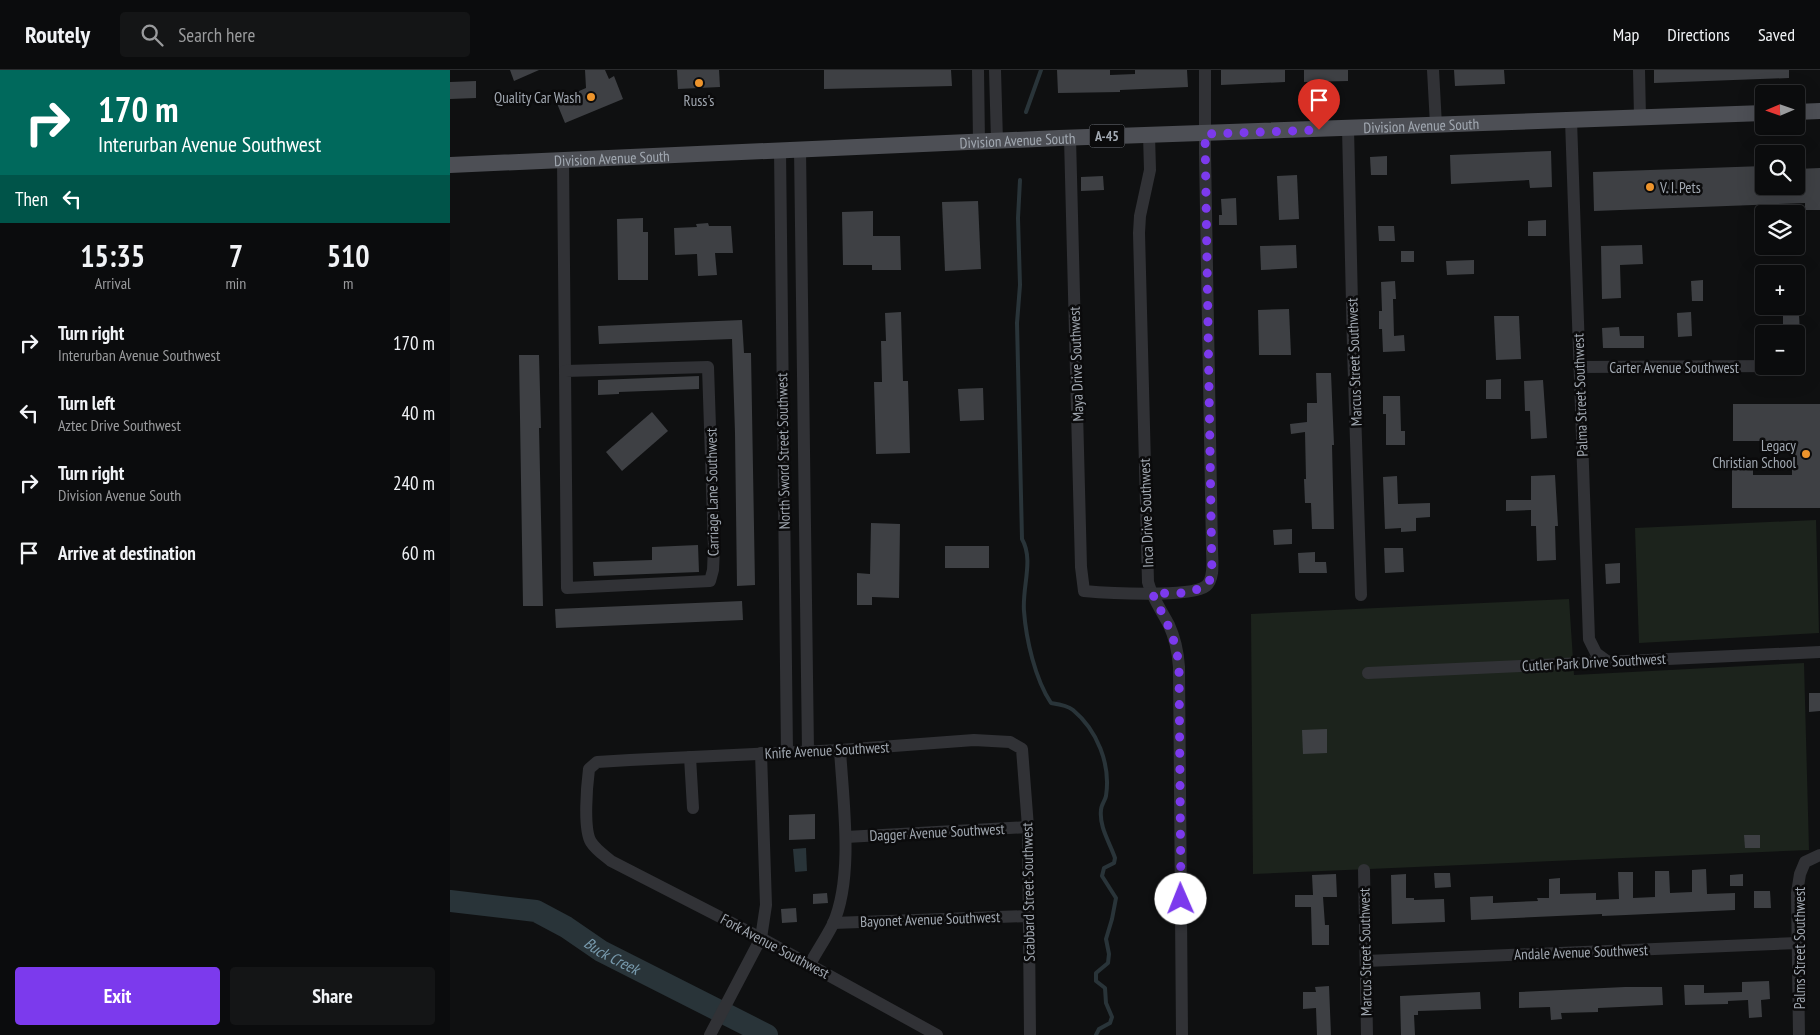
<!DOCTYPE html>
<meta charset="utf-8">
<style>
:root{--surface:#0b0c0d;--page:#141516;--text:#f1f3f6;--muted:#9a9b9d;--line:#2b2c2e;--accent:#7c3aed}
body{margin:0;font-family:"PT Sans Narrow",sans-serif;background:var(--page);color:var(--text);height:100vh;display:flex;flex-direction:column;font-size:19px;white-space:nowrap}
*{box-sizing:border-box;margin:0}
p{font-size:16px;color:var(--muted)}
.icon{flex:none;width:28px;height:28px;fill:none;stroke:currentColor;stroke-width:2;stroke-linecap:round;stroke-linejoin:round}
.map{position:relative;flex:1;overflow:hidden}
.details{display:flex;flex-direction:column;background:var(--surface);width:450px}
.details>*{flex:none}
.banner{background:#00695c;color:#fff;overflow:hidden}
.needle{width:32px;rotate:268deg}
.fabs{position:absolute;left:1305px;top:15px;display:grid;gap:10px}
.fabs a{display:grid;place-items:center;width:50px;height:50px;border-radius:5px;background:var(--surface);box-shadow:0 5px 20px #0002,0 0 0 1px var(--line);font-size:25px}
.pin{position:absolute;display:grid;place-items:center;width:42px;height:42px;color:#fff;margin:-51px -21px;border-radius:50% 50% 50% 0;rotate:-45deg;box-shadow:0 0 5px #0007}
.pin .icon{rotate:45deg}
.me{position:absolute;width:55px;margin:-28px;rotate:359deg;stroke-linejoin:round;filter:drop-shadow(0 0 4px #0008)}
.turn{display:flex;align-items:center;gap:18px;height:105px;padding:0 15px;font-size:22px}
.turn .icon{width:65px;height:65px;stroke-width:2.5}
.turn b{display:block;font-size:35px;line-height:42px}
.then{display:flex;align-items:center;height:48px;padding:0 15px;background:#0003;gap:10px;font-size:19px}
.eta{display:flex;justify-content:space-evenly;align-items:center;height:85px;text-align:center}
.eta b{font-size:30px;font-weight:700;line-height:35px}
.action{display:flex;gap:10px;margin-top:auto;padding:10px 15px}
.action a{flex:1;height:58px;border-radius:5px;background:var(--accent);color:#fff;font-size:20px;font-weight:700;line-height:58px;text-align:center}
.action a+a{background:var(--page);color:var(--text)}
ul{padding:0;list-style:none}
li{display:flex;align-items:center;gap:15px;height:70px;padding:0 15px}
li div{flex:1}
li b{display:block;font-size:19px}
li em{font-style:normal}
header{display:flex;align-items:center;gap:30px;box-sizing:border-box;height:70px;padding:0 25px;background:var(--surface);border-bottom:1px solid var(--line)}
header strong{font-size:24px}
nav{display:flex;gap:28px;margin-inline-start:auto;font-size:18px}
.search{width:350px;height:45px;background:var(--page);display:flex;align-items:center;gap:12px;box-sizing:border-box;padding:0 18px;border-radius:5px;color:var(--muted);font-size:19px}
main{display:flex;flex:1;min-height:0}
.map>svg:first-child{display:block}
</style>
<header>
<strong>Routely</strong>
<div class="search"><svg class="icon" aria-label="search" viewBox="0 0 24 24"><circle cx="10" cy="10" r="6"/><path d="M15 15l6 6"/></svg>Search here</div>
<nav><a>Map</a><a>Directions</a><a>Saved</a></nav>
</header>
<main>
<section class="details">
<div class="banner">
<div class="turn"><svg class="icon" aria-label="right" viewBox="0 0 24 24"><path d="M7 20v-9h11M14 6l5 5-5 5"/></svg><div><b>170 m</b>Interurban Avenue Southwest</div></div>
<div class="then">Then<svg class="icon" aria-label="left" viewBox="0 0 24 24"><path d="M17 20v-9H6M10 6l-5 5 5 5"/></svg></div>
</div>
<div class="eta">
<div><b>15:35</b><p>Arrival</p></div>
<div><b>7</b><p>min</p></div>
<div><b>510</b><p>m</p></div>
</div>
<ul>
<li><svg class="icon" aria-label="right" viewBox="0 0 24 24"><path d="M7 20v-9h11M14 6l5 5-5 5"/></svg><div><b>Turn right</b><p>Interurban Avenue Southwest</p></div><em>170 m</em></li>
<li><svg class="icon" aria-label="left" viewBox="0 0 24 24"><path d="M17 20v-9H6M10 6l-5 5 5 5"/></svg><div><b>Turn left</b><p>Aztec Drive Southwest</p></div><em>40 m</em></li>
<li><svg class="icon" aria-label="right" viewBox="0 0 24 24"><path d="M7 20v-9h11M14 6l5 5-5 5"/></svg><div><b>Turn right</b><p>Division Avenue South</p></div><em>240 m</em></li>
<li><svg class="icon" aria-label="arrive" viewBox="0 0 24 24"><path d="M6 21V4h12l-3 4 3 4H6"/></svg><div><b>Arrive at destination</b></div><em>60 m</em></li>
</ul>
<div class="action"><a>Exit</a><a>Share</a></div>
</section>
<div class="map">
<svg width="1370" height="965" viewBox="0 0 1370 965">
<rect width="100%" height="100%" fill="#0f1011"/>
<g fill="#1c231c">
<polygon points="1366,450 1369,563 1189,573 1185,458"/>
<polygon points="1119,529 1124,605 1354,593 1359,780 803,804 801,544"/>
</g>
<polygon fill="#293439" points="356,778 357,801 345,802 343,779"/>
<g fill="none" stroke-linecap="round" stroke-linejoin="round">
<g stroke="#293439" stroke-width="4">
<polyline points="576,42 591,0"/>
<path d="M570 110 568 148 570 215 567 253 572 469C584 490 572 517 574 541 576 569 585 609 601 633 608 634 617 635 623 640 647 660 661 694 656 726 655 731 651 735 651 740 649 757 660 773 665 788L664 793 654 798 652 806 666 828 662 849 656 869 659 884 658 893 646 903V911L655 918 656 933 662 947 660 953 649 959 646 965"/>
</g>
<path stroke="#293439" stroke-width="22" id="s1" d="M0 831 86 841 116 857 151 881 317 965"/>
</g>
<g fill="#3e4044">
<polygon points="60,0 89,0 64,11"/>
<polygon points="135,0 155,0 159,9 164,6 173,29 115,53 106,31 136,18"/>
<polygon points="227,0 269,0 270,17 228,19"/>
<polygon points="374,0 501,0 502,16 374,19"/>
<polygon points="607,0 660,0 660,5 685,4 685,0 737,0 738,17 670,20 670,22 608,23"/>
<polygon points="771,0 835,0 835,12 771,15"/>
<polygon points="854,0 898,0 898,11 854,12"/>
<polygon points="1004,0 1054,0 1055,14 1005,16"/>
<polygon points="1204,0 1339,0 1339,8 1204,13"/>
<polygon points="26,11 26,28 0,29 0,12"/>
<polygon points="1101,81 1102,117 1080,118 1079,110 1001,114 1000,85"/>
<polygon points="937,86 937,105 921,105 920,87"/>
<polygon points="1314,96 1314,116 1346,116 1346,99 1370,98 1370,140 1355,140 1355,133 1144,141 1143,102"/>
<polygon points="847,105 849,149 829,150 827,106"/>
<polygon points="653,106 654,120 631,121 631,107"/>
<polygon points="786,128 787,155 769,155 769,145 772,145 771,129"/>
<polygon points="528,131 531,199 495,201 492,132"/>
<polygon points="423,141 423,166 450,166 451,200 422,200 422,195 393,195 392,142"/>
<polygon points="193,148 193,162 198,162 198,210 168,210 167,149"/>
<polygon points="1096,150 1096,166 1078,166 1078,151"/>
<polygon points="258,153 259,156 281,156 283,183 265,183 267,205 248,206 247,184 225,185 224,158 247,157 246,154"/>
<polygon points="928,156 944,156 945,171 929,171"/>
<polygon points="846,175 847,198 811,200 810,176"/>
<polygon points="1192,175 1193,194 1170,195 1171,228 1152,229 1151,176"/>
<rect x="951" y="181" width="13" height="11"/>
<polygon points="1024,190 1024,204 997,205 996,191"/>
<polygon points="1253,210 1253,231 1242,231 1241,211"/>
<polygon points="945,211 946,229 943,229 944,266 954,265 955,281 933,282 932,259 929,259 929,241 932,241 931,212"/>
<polygon points="839,239 841,285 809,285 808,240"/>
<polygon points="451,242 453,311 458,311 460,383 426,384 424,312 432,312 431,271 436,271 435,243"/>
<polygon points="1241,242 1242,266 1228,267 1227,243"/>
<polygon points="1333,244 1349,244 1350,264 1333,264"/>
<polygon points="1044,246 1069,246 1071,289 1046,290"/>
<polygon points="292,250 294,283 301,283 305,515 287,516 285,363 282,269 149,274 148,256"/>
<polygon points="1169,257 1170,266 1194,266 1194,278 1153,278 1152,258"/>
<polygon points="69,285 89,285 91,358 89,358 93,536 73,536"/>
<polygon points="866,303 881,303 884,375 882,375 884,459 862,459 861,433 855,433 854,409 856,409 855,362 841,364 840,354 857,352 857,333 867,333"/>
<polygon points="249,306 249,319 169,322 169,324 148,325 148,310"/>
<polygon points="1051,309 1051,329 1036,329 1036,310"/>
<polygon points="1093,310 1097,368 1081,369 1080,341 1075,341 1074,311"/>
<polygon points="533,318 534,350 510,351 508,319"/>
<polygon points="933,326 950,326 951,361 955,361 955,375 936,375 936,344 933,344"/>
<polygon points="1283,334 1370,334 1370,438 1282,438 1282,396 1303,396 1303,405 1342,405 1342,371 1283,371"/>
<polygon points="202,342 218,361 172,401 156,382"/>
<polygon points="1105,405 1108,456 1105,456 1106,490 1087,491 1086,456 1081,456 1081,440 1056,441 1056,430 1081,430 1081,406"/>
<polygon points="947,406 948,434 980,433 980,447 966,448 966,461 951,462 951,458 935,459 933,407"/>
<polygon points="421,453 450,454 449,528 422,527 422,535 407,535 407,503 420,504"/>
<polygon points="842,459 842,474 824,475 823,460"/>
<polygon points="248,475 249,502 144,506 143,492 202,490 202,477"/>
<rect x="495" y="476" width="44" height="22"/>
<polygon points="934,478 953,478 954,502 935,503"/>
<polygon points="865,482 865,492 876,492 877,503 849,503 848,483"/>
<polygon points="1170,493 1170,513 1156,514 1155,494"/>
<polygon points="292,531 293,550 106,558 105,539"/>
<polygon points="1359,623 1370,623 1370,641 1359,642"/>
<polygon points="877,659 877,683 853,684 852,660"/>
<polygon points="365,744 365,769 339,770 339,745"/>
<polygon points="1294,765 1310,765 1310,778 1295,778"/>
<polygon points="1256,799 1257,824 1285,823 1285,840 1176,845 1152,846 1152,844 1021,850 1020,827 1043,826 1043,833 1088,831 1087,828 1099,828 1099,809 1110,808 1110,824 1146,823 1146,830 1169,829 1168,802 1183,802 1183,828 1205,827 1205,801 1219,801 1220,823 1242,822 1242,800"/>
<polygon points="984,803 1000,803 1001,817 985,818"/>
<polygon points="886,804 887,827 873,827 875,855 879,855 879,875 862,875 861,837 845,837 845,825 863,825 862,805"/>
<polygon points="956,804 956,828 964,828 964,830 994,829 995,852 942,854 941,805"/>
<polygon points="1293,804 1293,816 1280,816 1280,805"/>
<polygon points="1304,821 1320,821 1321,838 1304,838"/>
<polygon points="377,823 378,833 363,834 363,824"/>
<polygon points="346,838 347,852 332,853 331,839"/>
<polygon points="1319,911 1320,929 1311,930 1312,947 1299,948 1298,930 1278,931 1278,934 1235,935 1234,915 1254,915 1254,923 1292,922 1292,912"/>
<polygon points="879,916 881,965 867,965 866,938 853,939 853,922 866,922 865,917"/>
<polygon points="1175,917 1212,917 1213,935 1148,938 1148,942 1111,943 1112,949 1101,950 1100,937 1069,938 1069,922"/>
<polygon points="1030,922 1031,939 968,941 968,945 964,945 965,965 951,965 950,926"/>
</g>
<g fill="none" stroke-linecap="round" stroke-linejoin="round">
<g stroke="#313236" stroke-width="12">
<polyline points="528,0 529,72"/>
<polyline points="545,0 547,71"/>
<polyline points="983,0 986,55"/>
<polyline points="1189,0 1190,47"/>
<polyline points="1121,50 1139,569 1146,583 1157,591"/>
<polyline points="898,58 903,278 911,525"/>
<path d="M699 65 700 100 690 146 689 163 698 512C702 528 712 541 719 555 725 568 728 582 729 597L732 965"/>
<path d="M620 68 631 497 634 521C655 523 741 528 756 516 765 509 762 490 762 480L755 84V0"/>
<polyline points="350,79 358,681"/>
<polyline points="330,80 337,682"/>
<polyline points="113,90 115,301"/>
<polygon points="258,297 264,477 263,500 260,511 117,518 115,301"/>
<polyline points="1129,297 1349,296"/>
<polyline points="918,603 1370,582"/>
<polyline points="240,687 243,738"/>
<polyline points="396,767 578,757"/>
<polyline points="914,800 917,965"/>
<polyline points="383,853 578,846"/>
<polyline points="916,891 1347,873"/>
<path d="M360 894C367 881 376 868 383 854 404 807 393 731 390 680"/>
<polyline points="260,965 311,868 316,835 311,683"/>
<path d="M487 965 311 868 161 791C154 785 146 780 141 772 133 759 137 715 139 699L147 692 180 690 390 680 524 670 560 672 572 679 578 757 580 965"/>
<polyline points="1349,965 1347,823 1350,804 1355,792 1370,785"/>
</g>
<g stroke="#4d4f55" stroke-width="16">
<polyline points="1346,42 1370,41"/>
<path id="s2" d="M0 95 609 68 1314 43"/>
</g>
</g>
<g fill="none" stroke-linecap="round" stroke-linejoin="round">
<path stroke="#7c3aed" stroke-width="9" stroke-dasharray="0 16.2" d="M731 829 729 597C726 567 715 549 702 523 723 523 749 527 762 507L755 64 869 60"/>
</g>
<g fill="#ed942c" stroke="#0b0b0c" stroke-width="2">
<circle cx="249" cy="13" r="5"/>
<circle cx="141" cy="27" r="5"/>
<circle cx="1200" cy="117" r="5"/>
<circle cx="1356" cy="384" r="5"/>
</g>
<g text-anchor="middle" dominant-baseline="central" stroke-width="5" stroke-linejoin="round" paint-order="stroke">
<rect fill="#0b0b0c" stroke="#747980" stroke-width="1" x="639.5" y="54.5" width="35" height="23" rx="4"/>
<g font-size="14" font-weight="bold" fill="#a1a8b1">
<text x="657" y="66">A-45</text>
</g>
<g font-size="15" fill="#a1a8b1" stroke="#0b0b0c" text-anchor="end">
<text x="131" y="27">Quality Car Wash</text>
<text x="249" y="30" text-anchor="middle">Russ's</text>
<text x="1210" y="117" text-anchor="start">V. I. Pets</text>
<text x="1346" y="375">Legacy<tspan x="1346" dy="17">Christian School</tspan></text>
</g>
<g font-size="15" fill="#a1a8b1" stroke="#0b0b0c">
<text stroke="none"><textPath href="#s2" startOffset="972">Division Avenue South</textPath></text>
<text stroke="none"><textPath href="#s2" startOffset="568">Division Avenue South</textPath></text>
<text stroke="none"><textPath href="#s2" startOffset="162">Division Avenue South</textPath></text>
<text transform="translate(904 292) rotate(-92)">Marcus Street Southwest</text>
<text transform="translate(626 294) rotate(-92)">Maya Drive Southwest</text>
<text x="1224" y="297">Carter Avenue Southwest</text>
<text transform="translate(1130 325) rotate(-92)">Palma Street Southwest</text>
<text transform="translate(333 381) rotate(-91)">North Sword Street Southwest</text>
<text transform="translate(262 422) rotate(-91)">Carriage Lane Southwest</text>
<text transform="translate(696 443) rotate(-92)">Inca Drive Southwest</text>
<text transform="translate(1144 592) rotate(-3)">Cutler Park Drive Southwest</text>
<text transform="translate(377 680) rotate(-3)">Knife Avenue Southwest</text>
<text transform="translate(487 762) rotate(-3)">Dagger Avenue Southwest</text>
<text transform="translate(578 822) rotate(-91)">Scabbard Street Southwest</text>
<text transform="translate(480 849) rotate(-2)">Bayonet Avenue Southwest</text>
<text transform="translate(325 876) rotate(28)">Fork Avenue Southwest</text>
<text transform="translate(1349 878) rotate(-90)">Palms Street Southwest</text>
<text transform="translate(915 882) rotate(-91)">Marcus Street Southwest</text>
<text transform="translate(1131 882) rotate(-2)">Andale Avenue Southwest</text>
</g>
<g font-size="16" font-style="italic" fill="#789aad" stroke="#0b0b0c">
<text stroke="none"><textPath href="#s1" startOffset="175">Buck Creek</textPath></text>
</g>
</g>
</svg>
<div class="fabs">
<a><svg class="needle" viewBox="-14 -14 28 28"><path d="M0-13l5 13h-10z" fill="#e53935"/><path d="M0 13l5-13h-10z" fill="#9a9b9d"/></svg></a>
<a><svg class="icon" aria-label="search" viewBox="0 0 24 24"><circle cx="10" cy="10" r="6"/><path d="M15 15l6 6"/></svg></a>
<a><svg class="icon" aria-label="layers" viewBox="0 0 24 24"><path d="M12 4l9 5-9 5-9-5zM3 14l9 5 9-5"/></svg></a>
<a>+</a>
<a>−</a>
</div>
<div class="pin" style="left:869px;top:60px;background:#d93025"><svg class="icon" aria-label="arrive" viewBox="0 0 24 24"><path d="M6 21V4h12l-3 4 3 4H6"/></svg></div>
<svg class="me" style="left:731px;top:829px" viewBox="-20 -20 40 40"><circle r="19" fill="#fff"/><path d="M0-13L10 11 0 6-10 11z" fill="#7c3aed"/></svg>
</div>
</main>
